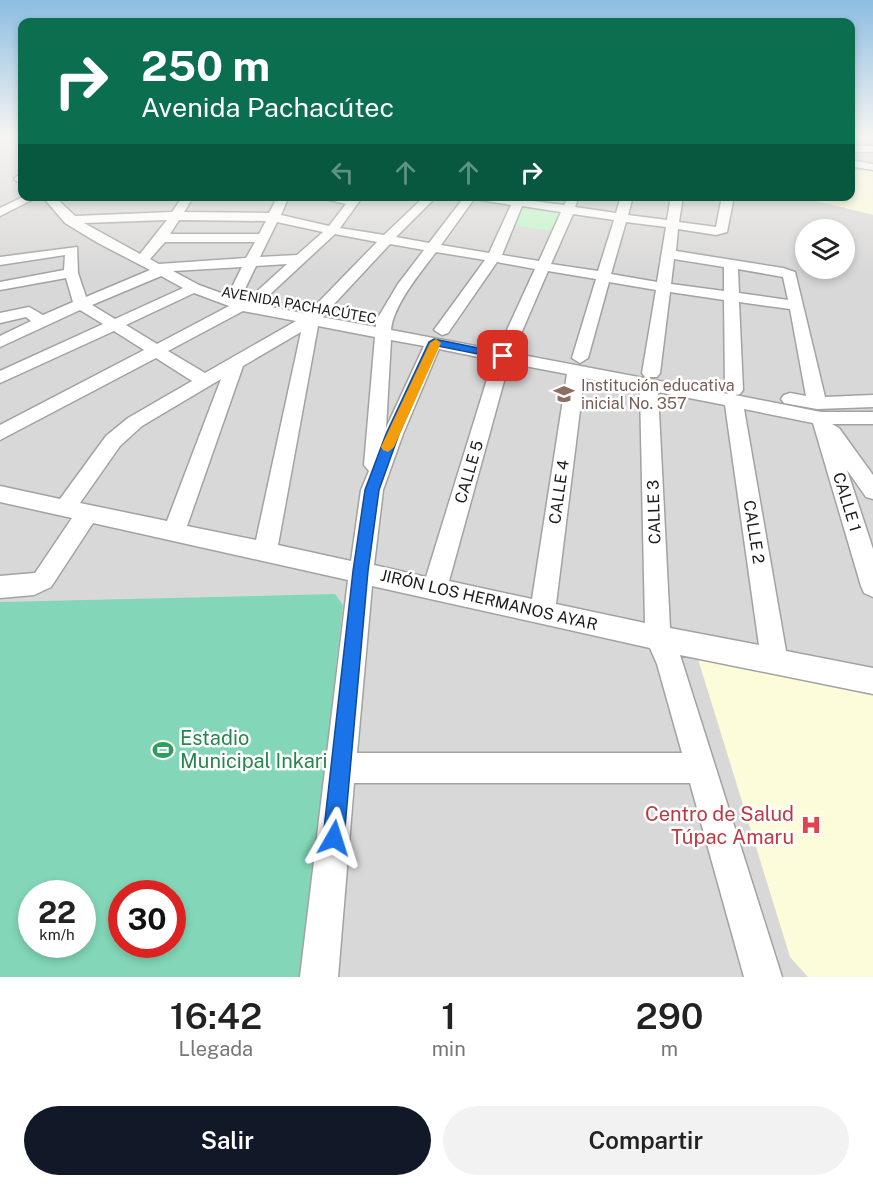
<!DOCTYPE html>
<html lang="es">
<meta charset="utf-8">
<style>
:root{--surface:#fff;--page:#f2f2f2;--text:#222;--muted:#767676;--accent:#111827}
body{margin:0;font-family:"Public Sans",sans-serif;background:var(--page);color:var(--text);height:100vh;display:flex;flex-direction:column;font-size:22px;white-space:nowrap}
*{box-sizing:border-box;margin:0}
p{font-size:20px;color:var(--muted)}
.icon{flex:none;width:33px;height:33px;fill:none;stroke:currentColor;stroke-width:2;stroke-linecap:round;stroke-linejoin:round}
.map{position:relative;height:977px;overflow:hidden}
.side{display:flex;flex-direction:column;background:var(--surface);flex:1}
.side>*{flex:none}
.guide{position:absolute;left:18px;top:18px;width:837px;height:183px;border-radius:12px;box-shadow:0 3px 9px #0003;background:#0b6e4f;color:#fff;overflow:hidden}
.tools{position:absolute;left:795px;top:219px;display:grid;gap:12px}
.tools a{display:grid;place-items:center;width:60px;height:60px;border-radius:50%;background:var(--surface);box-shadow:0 3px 9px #0003;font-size:30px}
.speed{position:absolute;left:18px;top:880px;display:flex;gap:12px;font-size:30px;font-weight:700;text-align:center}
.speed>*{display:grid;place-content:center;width:78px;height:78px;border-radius:50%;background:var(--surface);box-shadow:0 3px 9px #0003;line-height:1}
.speed small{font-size:15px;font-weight:400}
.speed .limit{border:9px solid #d22;background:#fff;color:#111}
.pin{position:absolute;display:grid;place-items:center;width:51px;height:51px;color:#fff;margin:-26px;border-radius:12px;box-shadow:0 3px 9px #0006}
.me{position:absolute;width:66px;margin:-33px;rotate:6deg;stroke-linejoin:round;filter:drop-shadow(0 0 4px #0008)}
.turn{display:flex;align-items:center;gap:21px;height:126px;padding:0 24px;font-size:27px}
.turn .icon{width:78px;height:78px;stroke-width:2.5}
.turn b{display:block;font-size:42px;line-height:51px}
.lanes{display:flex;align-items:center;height:57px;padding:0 24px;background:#0003;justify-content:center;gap:30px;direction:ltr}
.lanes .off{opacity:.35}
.eta{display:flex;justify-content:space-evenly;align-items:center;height:102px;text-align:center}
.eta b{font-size:36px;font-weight:600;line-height:42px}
.button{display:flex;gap:12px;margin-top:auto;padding:12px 24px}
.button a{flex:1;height:69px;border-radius:36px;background:var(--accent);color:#fff;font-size:24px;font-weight:600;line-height:69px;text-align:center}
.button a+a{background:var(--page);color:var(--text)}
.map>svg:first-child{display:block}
</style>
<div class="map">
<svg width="873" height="977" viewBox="0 0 873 977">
<rect width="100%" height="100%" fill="#ece9e1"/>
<path fill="#d9d8d8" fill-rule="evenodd" d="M0 137H22V196H850L851 137H873V977H0ZM806 230H844V268H806ZM32 894H82V945H32ZM122 894H172V945H122Z"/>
<g fill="#fcfcda">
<polygon points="851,170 873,171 873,215 801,197 850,196"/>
<polygon points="704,653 873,692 873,977 808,977 790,957 698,659"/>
</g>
<polygon fill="#bff5c5" points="522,205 562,210 554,231 511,225"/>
<path fill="#83d7b8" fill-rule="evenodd" d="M335 594 343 605 302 977H0V602ZM32 894H82V945H32ZM122 894H172V945H122Z"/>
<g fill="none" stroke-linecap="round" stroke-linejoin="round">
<g stroke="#a2a2a2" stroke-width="3">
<g id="minor">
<rect x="850" y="146" width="23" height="6"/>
<polygon points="850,160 873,164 873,170 850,166"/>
<polygon points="22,172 22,185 14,179"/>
<polygon points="25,196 40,196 0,216 0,208"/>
<path d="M42 196H54L75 216 172 212 183 196H194L184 212 269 213 278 196H289L281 215 329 226 346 204 313 196H363L340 228 384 235 425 196H437L396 237 429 243 465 196H526L525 200 564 205 569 196H579L575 207 616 213 621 196H633L628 215 667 220 671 196H683L679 222 716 227 722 196H734L727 232 716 235 678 229 676 251 783 268 795 272 825 397 873 395V407L817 409 784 403 781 399 784 395 790 393 806 396 790 309 739 302 743 390 740 394 735 395 821 412H873V424H832L839 428 873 475V499L866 497 847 470 873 549V597L864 593 861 586 813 423 744 409 786 651 873 668V694L680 655 782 977H744L690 783H354L338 977H300L348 580 93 523 51 587 34 595 0 598V576L35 573 72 518 0 502V486L60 499 106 436 128 418 192 381 156 358 0 440V425L144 350 114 331 0 383V371L103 324 80 310 0 347V336L31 321 26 317 0 323V313L29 307 43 315 73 302 66 278 0 290V282L64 270 65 255 0 265V257L77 247 78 273 86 297 150 270 98 243 65 223ZM474 199 511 205 489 253 441 245ZM522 206 561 212 539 261 502 255ZM573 214 614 220 598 271 551 264ZM167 220 140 254 84 223ZM179 220 266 221 259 234H170ZM277 222 323 232 297 255 260 257ZM626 222 666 227 657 282 611 274ZM335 234 377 242 307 314 256 304 265 299ZM165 242H255L246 258 159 264 150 259ZM390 244 424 250 398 284 376 321V327L322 317ZM436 252 485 260 434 330 442 335 448 333 497 262 535 269 501 343 509 348 517 343 548 271 596 279 572 358 580 363 588 358 609 282 656 290 642 373 645 377H657L660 373 670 292 724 300 725 390 728 394 391 330C393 305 421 272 436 252ZM674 259 724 267V291L671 284ZM287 264 255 293 240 300 199 285 173 271 242 267 229 293 236 297 243 293 256 266ZM738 269 783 277 788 300 739 293ZM161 276 183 288 115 319 92 305ZM194 293 229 306 157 344 126 325ZM243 311 296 321 205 373 168 351ZM318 326 375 337 364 465 369 471 361 490 351 561 278 545ZM301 332 256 540 187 526 243 366ZM391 340 424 346 386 428ZM439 349 493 360 426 577 374 565 383 490 403 434ZM509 363 567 374 532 599 449 581ZM584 378 640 389 645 623 556 604ZM221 379 167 521 80 503 120 446 142 426ZM658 392 725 405 759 645 670 628ZM372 586 650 648 657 664 682 753H357Z"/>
</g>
</g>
<use href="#minor" fill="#fff" fill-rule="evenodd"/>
</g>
<linearGradient id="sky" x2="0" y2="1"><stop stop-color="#8dbde1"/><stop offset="0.5" stop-color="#f6f5f2"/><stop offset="1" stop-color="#f6f5f2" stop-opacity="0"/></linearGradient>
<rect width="873" height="274" fill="url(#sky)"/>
<polygon fill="#1a73e8" stroke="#114b97" stroke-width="1.5" points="434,339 503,353 509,356 503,359 438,346 399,434 379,490 368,571 344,838 341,845 334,848 326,845 323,838 353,571 365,490 386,434 429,342"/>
<polygon fill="#f59e0b" points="436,339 441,343 394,447 388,452 383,450 381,447 430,343"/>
<defs>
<g id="school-bare" transform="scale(1.62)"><path d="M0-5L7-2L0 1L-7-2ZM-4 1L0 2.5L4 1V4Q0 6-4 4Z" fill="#8d6e63" stroke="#fff" stroke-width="2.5" paint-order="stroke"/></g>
<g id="stadium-bare" transform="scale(1.62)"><path d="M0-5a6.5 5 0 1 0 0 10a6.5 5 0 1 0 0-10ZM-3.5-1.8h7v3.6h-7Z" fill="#2e9e5b" stroke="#fff" stroke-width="2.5" paint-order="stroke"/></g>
<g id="hospital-bare" transform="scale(1.62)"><path d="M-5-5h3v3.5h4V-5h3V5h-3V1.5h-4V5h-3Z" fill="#e0444e" stroke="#fff" stroke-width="2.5" paint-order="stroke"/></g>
</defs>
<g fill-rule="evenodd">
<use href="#school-bare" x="564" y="394"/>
<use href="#stadium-bare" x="163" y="750"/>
<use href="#hospital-bare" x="811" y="825"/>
</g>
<g text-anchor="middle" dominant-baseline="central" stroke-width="5" stroke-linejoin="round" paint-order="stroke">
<g font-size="14" fill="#1b1b1b" stroke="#fff">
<text transform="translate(299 305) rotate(10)">AVENIDA PACHACÚTEC</text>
</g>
<g font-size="16" fill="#785e54" stroke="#fff" text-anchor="start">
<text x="581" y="385">Institución educativa<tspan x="581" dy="18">inicial No. 357</tspan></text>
</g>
<g font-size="16" fill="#1b1b1b" stroke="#fff">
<text transform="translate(469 472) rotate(-74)">CALLE 5</text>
<text transform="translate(559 492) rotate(-82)">CALLE 4</text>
<text transform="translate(847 502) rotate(73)">CALLE 1</text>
<text transform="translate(654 512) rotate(-92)">CALLE 3</text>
<text transform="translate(754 532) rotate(81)">CALLE 2</text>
<text transform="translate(489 600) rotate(13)">JIRÓN LOS HERMANOS AYAR</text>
</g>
<g font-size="20" fill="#27864d" stroke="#fff" text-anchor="start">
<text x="180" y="738">Estadio<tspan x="180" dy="23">Municipal Inkari</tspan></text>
</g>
<g font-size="20" fill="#be3a42" stroke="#fff" text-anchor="end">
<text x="794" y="814">Centro de Salud<tspan x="794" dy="23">Túpac Amaru</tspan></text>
</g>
</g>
</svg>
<div class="tools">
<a><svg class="icon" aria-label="layers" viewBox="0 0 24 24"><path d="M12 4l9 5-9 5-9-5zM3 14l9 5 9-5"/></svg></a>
</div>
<div class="speed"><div>22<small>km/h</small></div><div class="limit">30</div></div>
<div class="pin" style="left:503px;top:356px;background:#d93025"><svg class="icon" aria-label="arrive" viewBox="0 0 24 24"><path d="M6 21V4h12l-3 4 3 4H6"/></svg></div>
<svg class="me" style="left:334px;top:838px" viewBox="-20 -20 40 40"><path d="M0-17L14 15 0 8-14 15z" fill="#1a73e8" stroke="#fff" stroke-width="4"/></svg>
<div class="guide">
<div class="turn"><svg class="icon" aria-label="right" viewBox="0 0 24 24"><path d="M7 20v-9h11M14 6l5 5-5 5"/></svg><div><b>250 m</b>Avenida Pachacútec</div></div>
<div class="lanes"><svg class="icon off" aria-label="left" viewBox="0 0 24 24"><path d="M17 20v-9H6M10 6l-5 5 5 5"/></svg><svg class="icon off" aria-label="ahead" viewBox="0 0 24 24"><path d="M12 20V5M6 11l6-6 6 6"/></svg><svg class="icon off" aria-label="ahead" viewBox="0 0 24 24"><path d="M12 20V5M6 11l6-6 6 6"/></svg><svg class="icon" aria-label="right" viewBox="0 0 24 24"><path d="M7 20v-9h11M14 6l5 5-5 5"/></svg></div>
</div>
</div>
<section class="side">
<div class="eta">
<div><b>16:42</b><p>Llegada</p></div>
<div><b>1</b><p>min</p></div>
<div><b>290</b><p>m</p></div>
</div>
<div class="button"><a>Salir</a><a>Compartir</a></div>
</section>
